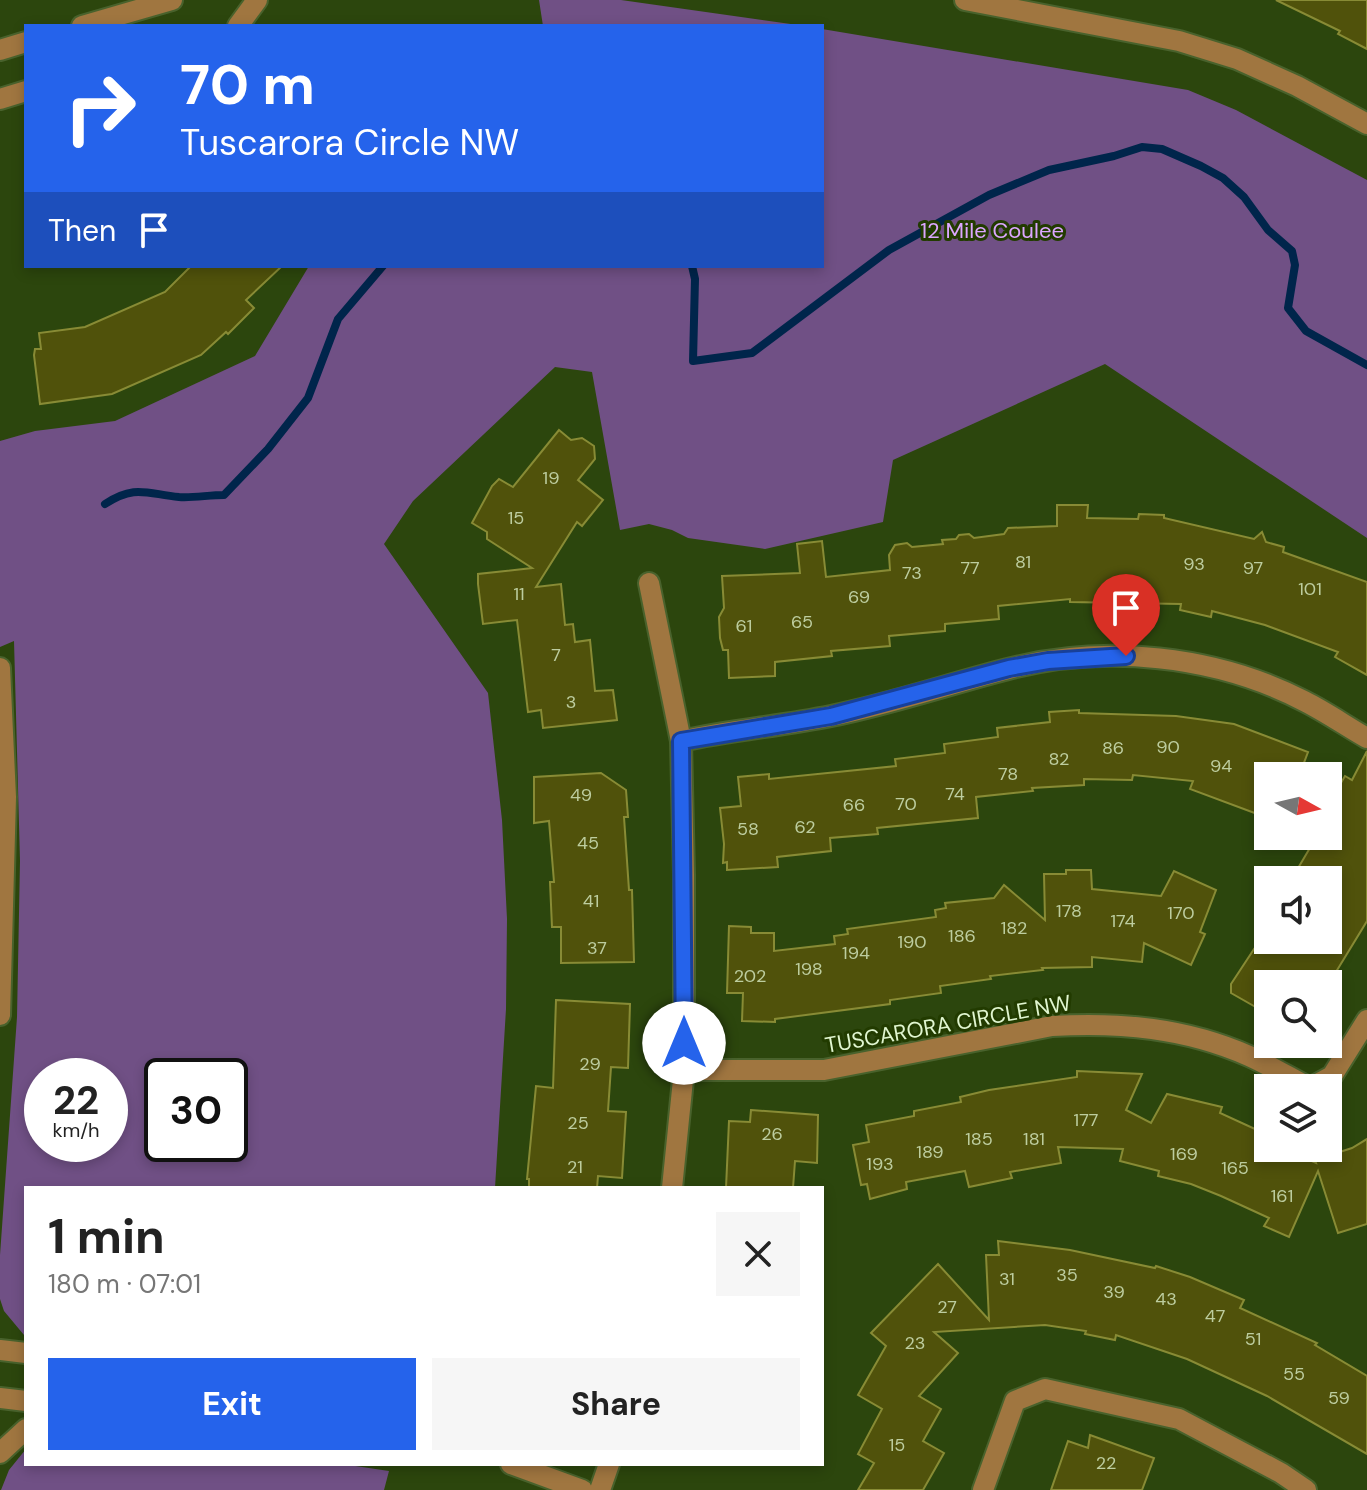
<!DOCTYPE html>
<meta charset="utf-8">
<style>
:root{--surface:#fff;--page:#f6f6f6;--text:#222;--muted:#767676;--accent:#2563eb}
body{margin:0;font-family:"DM Sans",sans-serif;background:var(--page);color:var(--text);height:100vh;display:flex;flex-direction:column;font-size:30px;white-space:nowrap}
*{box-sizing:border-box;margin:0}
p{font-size:26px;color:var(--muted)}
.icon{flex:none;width:44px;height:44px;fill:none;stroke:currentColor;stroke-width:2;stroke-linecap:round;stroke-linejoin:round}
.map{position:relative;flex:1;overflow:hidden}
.drawer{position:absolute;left:24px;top:1186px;width:800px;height:280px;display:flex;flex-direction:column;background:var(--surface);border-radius:0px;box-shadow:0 4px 12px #0003}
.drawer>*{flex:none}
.banner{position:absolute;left:24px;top:24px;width:800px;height:244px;border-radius:0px;box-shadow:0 4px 12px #0003;background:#2563eb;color:#fff;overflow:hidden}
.needle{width:52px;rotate:98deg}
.fabs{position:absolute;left:1254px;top:762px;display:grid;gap:16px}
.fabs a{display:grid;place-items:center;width:88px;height:88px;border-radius:0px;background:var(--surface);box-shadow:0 4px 12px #0003;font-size:40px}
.speed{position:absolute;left:24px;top:1058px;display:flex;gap:16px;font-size:40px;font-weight:700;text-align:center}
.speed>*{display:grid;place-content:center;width:104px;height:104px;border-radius:50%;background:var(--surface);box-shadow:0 4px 12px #0003;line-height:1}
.speed small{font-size:20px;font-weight:400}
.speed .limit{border:4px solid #111;border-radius:12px;background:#fff;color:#111}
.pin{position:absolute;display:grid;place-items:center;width:68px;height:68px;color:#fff;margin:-82px -34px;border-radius:50% 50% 50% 0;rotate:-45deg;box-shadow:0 0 8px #0007}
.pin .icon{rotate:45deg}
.me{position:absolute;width:88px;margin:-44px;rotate:0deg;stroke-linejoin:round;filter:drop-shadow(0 0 6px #0008)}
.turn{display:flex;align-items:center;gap:28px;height:168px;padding:0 24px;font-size:36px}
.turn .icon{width:104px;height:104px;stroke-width:2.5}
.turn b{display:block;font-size:56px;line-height:68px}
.then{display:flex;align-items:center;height:76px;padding:0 24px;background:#0003;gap:16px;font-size:30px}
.round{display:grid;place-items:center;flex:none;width:84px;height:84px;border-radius:0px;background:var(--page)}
.summary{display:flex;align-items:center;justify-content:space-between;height:136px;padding:0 24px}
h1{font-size:48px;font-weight:700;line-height:60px}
.primary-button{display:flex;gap:16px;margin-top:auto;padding:16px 24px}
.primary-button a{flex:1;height:92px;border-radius:0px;background:var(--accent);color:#fff;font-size:32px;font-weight:700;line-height:92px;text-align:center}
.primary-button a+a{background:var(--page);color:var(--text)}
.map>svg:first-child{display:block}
</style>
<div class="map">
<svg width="1367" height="1490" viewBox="0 0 1367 1490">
<rect width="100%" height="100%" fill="#2c460d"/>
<g fill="#705085" fill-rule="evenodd">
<polygon points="539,0 621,0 805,26 543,26"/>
<path d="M822 29 1188 90 1236 110 1367 180V538L1105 364 893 460 883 522 765 549 688 538 672 530 649 524 620 530 592 372 555 367 413 501 384 544 488 693 502 820 507 919 506 1009 495 1188H26V1335H24L4 1311 0 1299V1255L17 1017 20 861 14 641 0 647V441L35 431 115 421 255 356 309 266H822ZM42 1076H110V1144H42ZM162 1076H230V1144H162Z"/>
<polygon points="26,1449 26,1464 342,1464 389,1471 384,1490 1,1490 9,1470"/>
</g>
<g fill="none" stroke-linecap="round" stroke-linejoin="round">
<g stroke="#00254b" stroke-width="8">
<polyline points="692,266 695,279 693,361 752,353 889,250 989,195 1049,170 1114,156 1142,147 1162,149 1201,166 1223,178 1244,197 1268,230 1292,251 1295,265 1288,308 1306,331 1367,365"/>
<path d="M105 504C135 484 147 494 179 497 193 498 209 495 224 495L268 449 308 398 338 319 383 266"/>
</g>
</g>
<g fill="#50520b" stroke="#888b35" stroke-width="2">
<polygon points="1276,0 1367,0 1367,49 1338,34 1340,31"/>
<polygon points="191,266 282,266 246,300 254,308 228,334 226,332 201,355 112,394 40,404 34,355 35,349 41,349 39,333 85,327 165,292"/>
<polygon points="559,430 571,440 582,438 594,446 595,459 578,480 603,500 582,526 577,522 536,587 561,584 565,625 573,624 575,642 590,640 595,691 613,690 617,720 543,728 541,710 528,712 517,620 483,624 478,584 478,574 532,568 487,539 487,532 472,523 492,486 499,479 513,487"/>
<polygon points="1057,505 1088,505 1087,518 1138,519 1139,514 1164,515 1164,518 1254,539 1262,532 1266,542 1284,547 1283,552 1367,582 1367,675 1335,657 1338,652 1265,625 1212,611 1211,617 1180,610 1181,604 1070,602 1070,599 998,606 999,619 945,624 945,631 889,636 890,646 831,651 832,656 775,662 775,676 729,678 728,650 723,650 720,638 719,617 724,608 722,576 800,573 797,544 822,541 826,577 890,570 889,555 895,545 907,543 912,547 943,544 942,540 956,539 959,535 969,534 974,538 1004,534 1008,528 1057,526"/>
<polygon points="1079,710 1079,713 1176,716 1234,724 1308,752 1299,776 1268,776 1268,818 1190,789 1193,781 1133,775 1132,780 1084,779 1084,785 1032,788 1033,791 976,797 978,818 877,828 878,834 830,838 831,851 777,857 778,867 727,870 727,862 723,863 724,844 720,808 741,806 738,777 769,774 769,779 896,766 895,759 945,753 944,744 998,737 997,728 1050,722 1049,712"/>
<polygon points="1367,751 1367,921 1328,985 1268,984 1268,1014 1231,993 1231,984 1260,940 1328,940 1328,880 1291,880 1317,836 1328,836 1328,805 1345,776 1352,780"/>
<polygon points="601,773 626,790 628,817 624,817 629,890 632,890 634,962 561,963 561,927 552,927 550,882 554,882 549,821 534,823 534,777"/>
<polygon points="1066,870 1091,870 1092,889 1161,896 1174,871 1216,890 1200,932 1205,934 1191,965 1144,943 1142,962 1092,957 1092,967 1042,968 1043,970 990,976 991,979 940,986 941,993 890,1000 890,1004 775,1019 775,1022 742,1021 743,993 727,993 729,926 751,927 751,933 774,933 774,951 835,944 834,936 848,934 847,929 936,917 935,910 946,908 945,903 994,898 1004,885 1045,920 1044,874 1066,874"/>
<polygon points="556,1000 630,1004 628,1068 611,1067 608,1111 626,1112 622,1178 598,1176 597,1188 529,1187 529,1179 527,1179 536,1086 553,1088"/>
<polygon points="1077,1071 1142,1074 1126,1110 1151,1123 1167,1094 1222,1107 1220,1113 1268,1135 1268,1148 1282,1148 1316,1163 1315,1160 1352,1148 1367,1139 1367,1224 1338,1233 1318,1171 1289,1237 1264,1226 1269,1218 1221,1196 1191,1184 1158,1176 1159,1171 1120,1161 1123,1149 1058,1147 1061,1163 1010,1172 1012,1178 969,1187 965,1171 906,1182 907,1189 870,1199 867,1184 861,1185 853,1145 869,1142 866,1125 914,1116 914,1111 961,1102 960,1097 989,1090 1077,1077"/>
<polygon points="751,1110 818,1115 817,1163 795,1161 793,1188 726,1188 729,1121 750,1122"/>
<polygon points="998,1241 1070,1250 1155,1268 1156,1266 1190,1277 1244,1300 1240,1308 1317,1343 1315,1345 1367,1376 1367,1454 1267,1396 1187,1359 1116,1335 1115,1340 1085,1334 1086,1331 1045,1325 934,1332 958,1353 919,1396 941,1409 923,1441 944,1453 923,1490 858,1490 874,1463 858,1454 882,1409 858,1395 886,1346 871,1333 938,1264 989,1320 986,1255 999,1255"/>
<polygon points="1090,1435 1154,1458 1142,1490 1051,1490 1068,1441 1088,1448"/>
</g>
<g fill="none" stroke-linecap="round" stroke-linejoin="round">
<g stroke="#49622c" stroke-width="24">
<g id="minor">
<polyline points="965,0 1179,41 1237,59 1297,86 1367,124"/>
<polyline points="82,26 172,0"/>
<polyline points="238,26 257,0"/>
<polyline points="0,50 26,42"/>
<polyline points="0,99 26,91"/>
<path d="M649 583 681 741 684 875V1070H824L1052 1026C1120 1022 1186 1028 1249 1056 1269 1065 1289 1077 1310 1088L1332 1076 1367 1020"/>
<polyline points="0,668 6,797 0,1015"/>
<path d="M681 741C731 730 782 726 831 716 891 704 949 684 1008 669 1105 644 1215 655 1304 701 1326 712 1346 726 1367 738"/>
<polyline points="672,1188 684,1070"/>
<polyline points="0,1350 26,1353"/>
<polyline points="0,1398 26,1401"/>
<polyline points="0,1453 26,1429"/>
<polyline points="511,1464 582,1490"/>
<polyline points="600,1490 609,1464"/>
<polyline points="983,1490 1015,1401 1045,1389 1179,1419 1281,1473 1306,1490"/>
</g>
</g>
<use href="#minor" stroke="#a07640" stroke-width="20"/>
</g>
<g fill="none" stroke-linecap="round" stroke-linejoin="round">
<g stroke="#184099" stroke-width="20">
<polyline id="route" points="684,1043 681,741 831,716 1009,668 1048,661 1126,656"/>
</g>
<use href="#route" stroke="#2563eb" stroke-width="14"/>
</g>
<g text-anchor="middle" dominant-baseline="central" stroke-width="6" stroke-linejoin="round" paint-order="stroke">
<g font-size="18" fill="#bdcd9f">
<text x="551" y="478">19</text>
<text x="516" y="518">15</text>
<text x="1023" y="562">81</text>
<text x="1194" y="564">93</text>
<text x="970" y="568">77</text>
<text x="1253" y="568">97</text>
<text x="912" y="573">73</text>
<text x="1310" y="589">101</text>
<text x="519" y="594">11</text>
<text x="859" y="597">69</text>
<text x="802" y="622">65</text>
<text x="744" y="626">61</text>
<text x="556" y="655">7</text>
<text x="571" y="702">3</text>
<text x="1168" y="747">90</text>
<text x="1113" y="748">86</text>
<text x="1059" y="759">82</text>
<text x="1221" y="766">94</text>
<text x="1008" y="774">78</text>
<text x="955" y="794">74</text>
<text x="581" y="795">49</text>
<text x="906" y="804">70</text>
<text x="854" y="805">66</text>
<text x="805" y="827">62</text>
<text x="748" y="829">58</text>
<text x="588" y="843">45</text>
<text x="591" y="901">41</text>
<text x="1069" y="911">178</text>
<text x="1181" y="913">170</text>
<text x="1123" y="921">174</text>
<text x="1014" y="928">182</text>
<text x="962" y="936">186</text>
<text x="912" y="942">190</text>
<text x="597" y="948">37</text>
<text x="856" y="953">194</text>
<text x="809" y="969">198</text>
<text x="750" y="976">202</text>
<text x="590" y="1064">29</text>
<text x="1086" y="1120">177</text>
<text x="578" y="1123">25</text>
<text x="772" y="1134">26</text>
<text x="979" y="1139">185</text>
<text x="1034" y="1139">181</text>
<text x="930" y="1152">189</text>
<text x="1184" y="1154">169</text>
<text x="880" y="1164">193</text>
<text x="575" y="1167">21</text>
<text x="1235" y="1168">165</text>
<text x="1282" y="1196">161</text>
<text x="1067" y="1275">35</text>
<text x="1007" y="1279">31</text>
<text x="1114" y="1292">39</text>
<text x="1166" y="1299">43</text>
<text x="947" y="1307">27</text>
<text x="1215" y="1316">47</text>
<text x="1253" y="1339">51</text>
<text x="915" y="1343">23</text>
<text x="1294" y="1374">55</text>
<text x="1339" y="1398">59</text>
<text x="897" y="1445">15</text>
<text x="1106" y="1463">22</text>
</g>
<g font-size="22" fill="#dca6ff" stroke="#223b00">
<text x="992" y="230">12 Mile Coulee</text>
</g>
<g font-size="22" fill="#e1f6d0" stroke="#223b00">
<text transform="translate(948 1024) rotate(-10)">TUSCARORA CIRCLE NW</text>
</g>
</g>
</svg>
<div class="fabs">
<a><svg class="needle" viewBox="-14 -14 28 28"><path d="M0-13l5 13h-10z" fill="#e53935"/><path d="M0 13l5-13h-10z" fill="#767676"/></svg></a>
<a><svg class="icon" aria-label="sound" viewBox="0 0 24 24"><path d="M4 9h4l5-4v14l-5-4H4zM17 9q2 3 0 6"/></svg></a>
<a><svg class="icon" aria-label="search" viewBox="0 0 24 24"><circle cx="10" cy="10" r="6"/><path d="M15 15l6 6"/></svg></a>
<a><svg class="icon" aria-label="layers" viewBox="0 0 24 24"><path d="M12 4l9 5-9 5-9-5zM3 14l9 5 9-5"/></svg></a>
</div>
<div class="speed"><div>22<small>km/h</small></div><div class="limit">30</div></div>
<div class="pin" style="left:1126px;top:656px;background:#d93025"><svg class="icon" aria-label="arrive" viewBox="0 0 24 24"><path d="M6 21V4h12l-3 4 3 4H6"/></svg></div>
<svg class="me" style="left:684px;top:1043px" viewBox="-20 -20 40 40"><circle r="19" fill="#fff"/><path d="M0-13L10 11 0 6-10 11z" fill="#2563eb"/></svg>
<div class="banner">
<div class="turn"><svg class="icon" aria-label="right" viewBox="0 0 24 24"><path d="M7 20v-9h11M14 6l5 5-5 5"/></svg><div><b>70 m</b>Tuscarora Circle NW</div></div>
<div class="then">Then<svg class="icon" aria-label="arrive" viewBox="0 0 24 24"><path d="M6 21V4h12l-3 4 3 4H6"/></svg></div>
</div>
<section class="drawer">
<div class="summary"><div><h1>1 min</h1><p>180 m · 07:01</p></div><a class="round"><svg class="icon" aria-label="close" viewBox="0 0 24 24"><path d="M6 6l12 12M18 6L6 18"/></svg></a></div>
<div class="primary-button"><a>Exit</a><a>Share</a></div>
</section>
</div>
